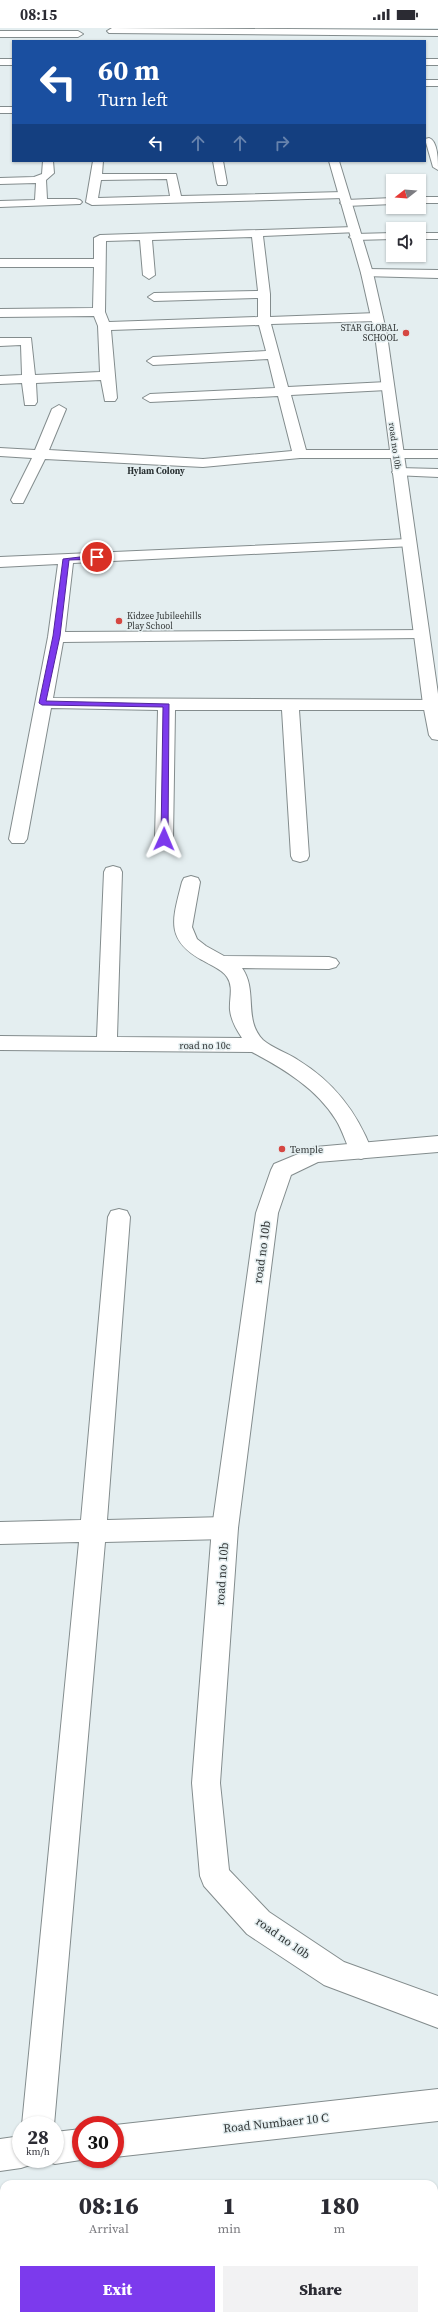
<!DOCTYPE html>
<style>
:root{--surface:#fff;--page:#f2f2f3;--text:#2b2b33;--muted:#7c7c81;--accent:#7c3aed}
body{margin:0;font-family:"Source Serif 4",serif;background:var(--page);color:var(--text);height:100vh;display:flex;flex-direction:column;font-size:15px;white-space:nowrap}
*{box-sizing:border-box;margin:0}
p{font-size:13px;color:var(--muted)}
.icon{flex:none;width:22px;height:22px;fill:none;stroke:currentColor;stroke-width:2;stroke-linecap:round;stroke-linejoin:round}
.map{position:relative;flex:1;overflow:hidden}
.details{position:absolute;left:0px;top:2152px;width:438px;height:140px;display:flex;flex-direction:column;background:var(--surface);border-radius:12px 12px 0 0;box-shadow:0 1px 3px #0004}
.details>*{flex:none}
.guide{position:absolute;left:12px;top:12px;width:414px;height:122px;border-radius:0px;box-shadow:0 1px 3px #0004;background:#1a4fa0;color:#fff;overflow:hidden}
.needle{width:26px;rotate:253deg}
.fabs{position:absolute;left:386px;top:146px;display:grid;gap:8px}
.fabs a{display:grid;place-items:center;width:40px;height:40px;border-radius:0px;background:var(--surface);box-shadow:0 1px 3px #0004;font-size:20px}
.speed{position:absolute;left:12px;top:2088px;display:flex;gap:8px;font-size:20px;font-weight:700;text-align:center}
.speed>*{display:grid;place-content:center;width:52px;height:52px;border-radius:50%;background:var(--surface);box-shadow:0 1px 3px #0004;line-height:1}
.speed small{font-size:10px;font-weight:400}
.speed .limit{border:6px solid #d22;background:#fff;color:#111}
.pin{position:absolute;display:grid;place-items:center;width:34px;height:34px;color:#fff;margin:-17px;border:2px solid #fff;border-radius:50%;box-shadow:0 1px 4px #0007}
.me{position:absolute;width:44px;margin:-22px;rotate:1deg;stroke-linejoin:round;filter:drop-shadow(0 0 3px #0008)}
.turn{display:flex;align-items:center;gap:14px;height:84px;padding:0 20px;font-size:18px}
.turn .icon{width:52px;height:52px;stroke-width:2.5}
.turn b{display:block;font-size:28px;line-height:34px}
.lanes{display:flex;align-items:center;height:38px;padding:0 20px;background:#0003;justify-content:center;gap:20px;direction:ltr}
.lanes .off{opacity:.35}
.eta{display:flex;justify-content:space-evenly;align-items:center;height:68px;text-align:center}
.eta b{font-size:24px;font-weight:800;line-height:28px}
.action{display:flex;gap:8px;margin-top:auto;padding:8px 20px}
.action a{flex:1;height:46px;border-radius:0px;background:var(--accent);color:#fff;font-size:16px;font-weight:800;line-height:46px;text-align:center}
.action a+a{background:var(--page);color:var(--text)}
.status{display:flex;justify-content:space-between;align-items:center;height:28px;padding:0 20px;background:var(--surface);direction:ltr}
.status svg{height:11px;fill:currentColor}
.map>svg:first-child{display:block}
</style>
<div class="status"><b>08:15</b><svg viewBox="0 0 49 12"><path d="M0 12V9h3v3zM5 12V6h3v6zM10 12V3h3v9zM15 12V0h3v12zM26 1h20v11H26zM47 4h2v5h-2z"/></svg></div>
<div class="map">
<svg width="438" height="2292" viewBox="0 0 438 2292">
<rect width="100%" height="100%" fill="#e4eef0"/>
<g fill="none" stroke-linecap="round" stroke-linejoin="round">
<g stroke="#838c8d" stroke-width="2">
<g id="street">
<polygon points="112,0 438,2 438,8 109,5 107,3"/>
<polygon points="0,3 78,3 83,6 78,9 0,9"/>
<rect x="0" y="31" width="13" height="6"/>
<rect x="425" y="52" width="13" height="6"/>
<rect x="0" y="79" width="13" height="6"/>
<path d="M429 110C438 113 438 133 438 142L433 139 425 111Z"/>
<polygon points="43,133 53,133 54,145 46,152 47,171 76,171 80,172 82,174 80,176 0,179 0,173 35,172 36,155 0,156 0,150 34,149 42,146"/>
<path d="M93 133H103L102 146H176L181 168 343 164 349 167 343 170 92 177 86 174ZM167 151 170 168 98 170 101 152Z"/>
<polygon points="213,133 223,133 227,155 226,157 218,157 217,155"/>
<rect x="419" y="169" width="19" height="6"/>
<polygon points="393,170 393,176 346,178 340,175 346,172"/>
<path d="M354 199 358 200 360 202 358 204 263 208 270 266V289L377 285 383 289 377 293 271 296 288 359 387 354 394 358 387 362 291 367 306 422H438V430H300L203 439 45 431 23 475H13L11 472 32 430 0 428V420L35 422 52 381 59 377 66 381 49 422 203 431 292 423 278 368 150 374 143 370 150 366 275 360 268 331 153 337 147 333 153 329 266 323 259 297 111 302 117 370 115 373H105L101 352 36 355 37 374 35 377H25L22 355 0 356V348L22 347 21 317 0 318V310H31L35 347 100 344 98 298 94 288 0 289V281L93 280 94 239H0V231H94V210L100 207ZM252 209 258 263 154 265 148 269 154 273 258 270V289L109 294 105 284 106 213 140 212 143 247 149 251 155 247 152 212Z"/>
<polygon points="393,205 393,211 355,212 349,209 355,206"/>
<rect x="419" y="205" width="19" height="6"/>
<polygon points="367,241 438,242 438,250 363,248 361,245"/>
<polygon points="399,440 438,441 438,449 394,447 392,444"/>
<polygon points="408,511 415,515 413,518 73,535 65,604 427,602 429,605 427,608 421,610 63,614 53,670 438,672 438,682 299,682 309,828 307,832 300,834 293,832 291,828 282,682 175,682 173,811 170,815 158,815 155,811 158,682 51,680 27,811 24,815 12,815 9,811 48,609 58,536 0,539 0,529"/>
<path d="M113 838 120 840 122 844 117 1009 242 1010C236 1001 231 992 230 982 229 971 234 959 227 949 222 941 210 937 202 932 164 911 173 890 182 854L184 850 191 848 198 850 200 854 192 899 197 911 206 918 224 928 329 929 336 931 339 935 336 939 329 941 242 940C258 962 243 992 263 1012 272 1020 288 1025 298 1032 334 1054 357 1084 372 1123L369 1128 361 1131 353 1128C346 1117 343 1103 336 1092 317 1061 284 1041 252 1024L0 1022V1008L97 1009 104 844 106 840Z"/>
<polygon points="119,1181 127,1183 130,1189 107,1492 225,1489 234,1492 238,1500 234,1508 225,1511 105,1514 54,2097 22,2097 79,1514 0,1516 0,1494 81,1492 108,1189 111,1183"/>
<polygon points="438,2061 438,2093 115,2129 115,2097"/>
<polygon points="81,2101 81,2131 87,2131 55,2136 43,2132 55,2131 55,2104"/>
<polygon points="21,2108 21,2131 35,2131 33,2136 21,2140 0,2143 0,2111"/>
</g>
</g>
<g stroke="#838c8d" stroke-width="2">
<g id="secondary">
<rect x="425" y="31" width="13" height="6"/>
<polygon points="329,133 339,133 373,245 387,307 438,666 438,712 432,711 429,707 423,676 375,307 361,245"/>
<polygon points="438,1108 438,1124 318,1134 291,1147 278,1185 238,1500 220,1755 229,1842 269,1884 344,1934 438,1968 438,2000 324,1957 247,1906 204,1858 200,1848 192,1755 212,1500 256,1185 271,1142 274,1136 315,1119"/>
</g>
</g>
<use href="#street" fill="#fff" fill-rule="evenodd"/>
<use href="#secondary" fill="#fff" fill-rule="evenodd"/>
</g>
<polygon fill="#7c3aed" stroke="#51269a" points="97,527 99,531 69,532 60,608 46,673 169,676 168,811 164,813 161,811 163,679 42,677 39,675 53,608 63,531"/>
<g fill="#d54742" stroke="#e4eef0" stroke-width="1.5">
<circle cx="406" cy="305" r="4"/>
<circle cx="119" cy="593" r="4"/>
<circle cx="282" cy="1121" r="4"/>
</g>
<g text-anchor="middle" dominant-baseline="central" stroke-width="3" stroke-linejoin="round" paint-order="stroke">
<g font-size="9" fill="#313535" stroke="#e4eef0" text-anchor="end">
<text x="398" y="300">STAR GLOBAL<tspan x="398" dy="10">SCHOOL</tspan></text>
<text x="127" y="588" text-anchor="start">Kidzee Jubileehills<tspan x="127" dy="10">Play School</tspan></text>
</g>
<g font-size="9" fill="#313535" stroke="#e4eef0">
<text transform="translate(395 418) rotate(82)">road no 10b</text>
</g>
<g font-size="9" font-weight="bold" fill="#2a3133" stroke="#e4eef0">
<text x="156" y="443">Hylam Colony</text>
</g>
<g font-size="10" fill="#313535" stroke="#e4eef0">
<text x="205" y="1017">road no 10c</text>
</g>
<g font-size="10" fill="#313535" stroke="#e4eef0" text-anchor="start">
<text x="290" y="1121">Temple</text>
</g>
<g font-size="12" fill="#313535" stroke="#e4eef0">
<text transform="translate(262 1224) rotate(-82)">road no 10b</text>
<text transform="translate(222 1546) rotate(-86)">road no 10b</text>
<text transform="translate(283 1910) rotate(35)">road no 10b</text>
<text transform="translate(276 2095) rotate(-6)">Road Numbaer 10 C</text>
</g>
</g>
</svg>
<div class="fabs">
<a><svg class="needle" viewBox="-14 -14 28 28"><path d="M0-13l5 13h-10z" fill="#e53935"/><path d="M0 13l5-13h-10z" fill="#7c7c81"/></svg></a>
<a><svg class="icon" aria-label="sound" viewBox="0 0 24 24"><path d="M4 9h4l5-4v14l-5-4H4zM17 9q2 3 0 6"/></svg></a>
</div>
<div class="speed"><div>28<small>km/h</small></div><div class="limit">30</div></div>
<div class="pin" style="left:97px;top:529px;background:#d93025"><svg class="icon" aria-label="arrive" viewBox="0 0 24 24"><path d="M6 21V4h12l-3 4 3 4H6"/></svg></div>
<svg class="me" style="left:164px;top:811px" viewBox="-20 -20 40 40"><path d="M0-17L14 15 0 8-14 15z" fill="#7c3aed" stroke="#fff" stroke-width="4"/></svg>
<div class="guide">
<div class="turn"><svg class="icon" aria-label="left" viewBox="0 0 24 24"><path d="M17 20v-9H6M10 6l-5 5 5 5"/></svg><div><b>60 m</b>Turn left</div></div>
<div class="lanes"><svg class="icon" aria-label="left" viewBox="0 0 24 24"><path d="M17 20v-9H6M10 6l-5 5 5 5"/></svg><svg class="icon off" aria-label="ahead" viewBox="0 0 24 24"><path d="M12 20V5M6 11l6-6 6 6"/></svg><svg class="icon off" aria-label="ahead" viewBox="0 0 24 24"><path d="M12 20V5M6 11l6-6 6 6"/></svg><svg class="icon off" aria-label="right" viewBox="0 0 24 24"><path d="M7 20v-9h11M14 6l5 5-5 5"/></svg></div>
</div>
<section class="details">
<div class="eta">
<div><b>08:16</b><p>Arrival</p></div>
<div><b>1</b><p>min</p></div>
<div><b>180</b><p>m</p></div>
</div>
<div class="action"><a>Exit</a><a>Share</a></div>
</section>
</div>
